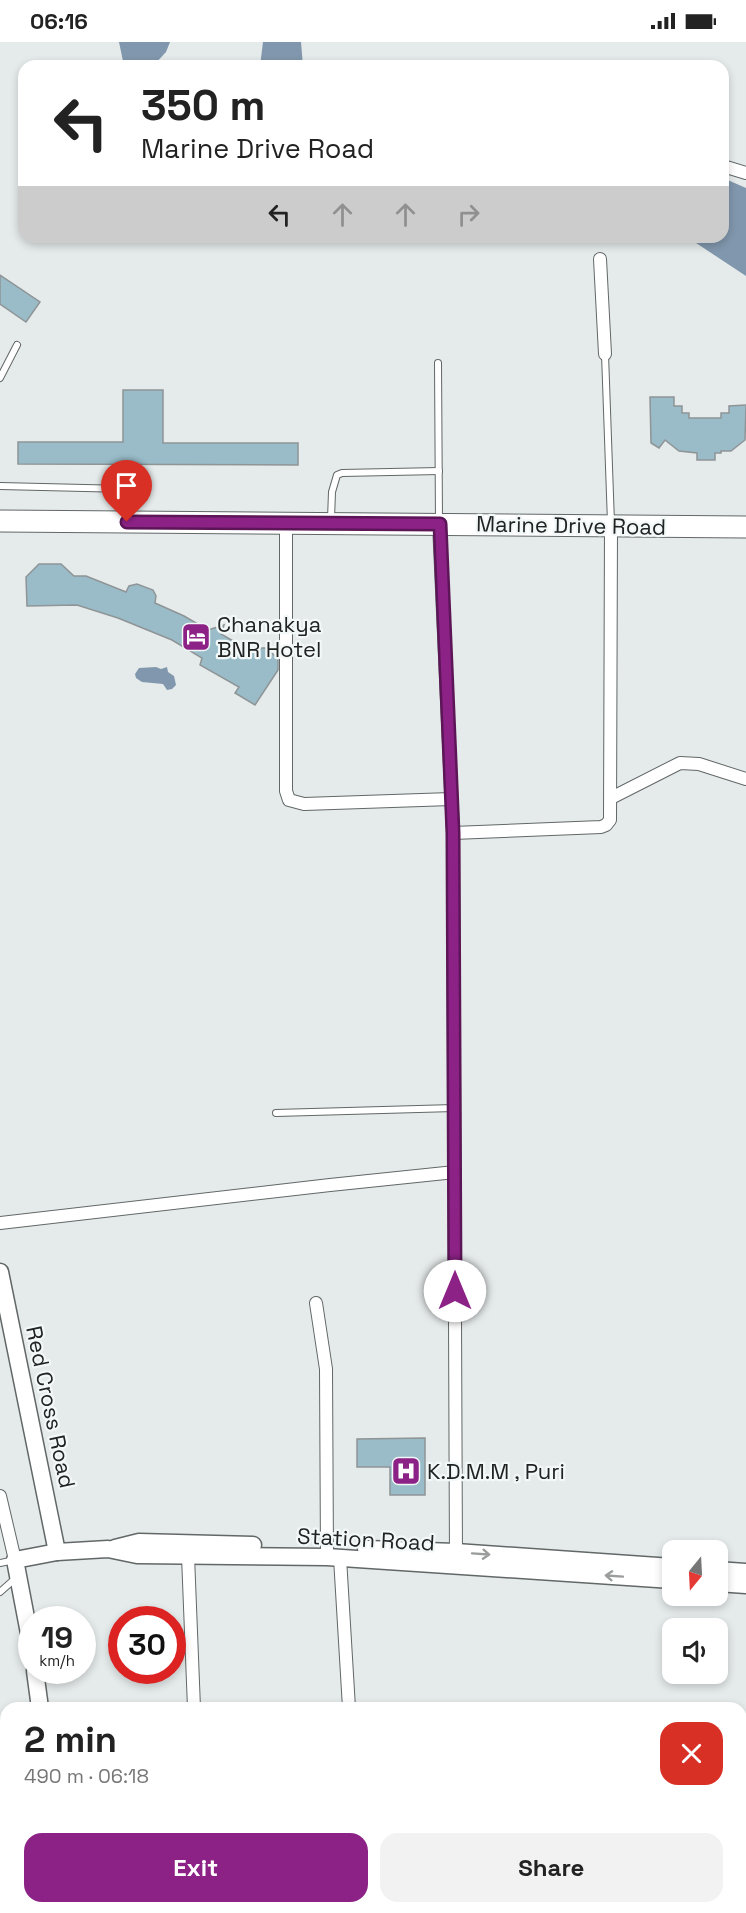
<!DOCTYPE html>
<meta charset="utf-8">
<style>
:root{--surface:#fff;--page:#f2f2f2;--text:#222;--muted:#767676;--accent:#8d2286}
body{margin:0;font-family:"Space Grotesk",sans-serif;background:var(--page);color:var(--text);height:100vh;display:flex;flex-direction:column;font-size:22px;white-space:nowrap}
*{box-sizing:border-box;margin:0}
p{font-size:20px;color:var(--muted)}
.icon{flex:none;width:33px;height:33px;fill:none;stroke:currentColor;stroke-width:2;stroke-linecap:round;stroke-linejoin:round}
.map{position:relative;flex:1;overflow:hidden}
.details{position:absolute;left:0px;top:1660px;width:747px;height:212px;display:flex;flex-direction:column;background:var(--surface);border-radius:18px 18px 0 0;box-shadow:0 3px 9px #0003}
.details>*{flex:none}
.hud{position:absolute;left:18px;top:18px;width:711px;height:183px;border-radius:18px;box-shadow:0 3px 9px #0003;background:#fff;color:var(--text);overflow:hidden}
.needle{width:39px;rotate:198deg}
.controls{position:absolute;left:662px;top:1498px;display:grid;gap:12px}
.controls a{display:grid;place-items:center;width:66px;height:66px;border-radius:12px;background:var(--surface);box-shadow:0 3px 9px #0003;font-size:30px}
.speed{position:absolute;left:18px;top:1564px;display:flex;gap:12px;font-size:30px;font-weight:700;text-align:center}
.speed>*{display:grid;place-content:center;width:78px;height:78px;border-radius:50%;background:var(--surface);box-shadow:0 3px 9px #0003;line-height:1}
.speed small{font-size:15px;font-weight:400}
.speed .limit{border:9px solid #d22;background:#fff;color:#111}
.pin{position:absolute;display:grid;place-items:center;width:51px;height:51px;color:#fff;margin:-62px -26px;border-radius:50% 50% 50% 0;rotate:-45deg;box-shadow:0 0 6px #0007}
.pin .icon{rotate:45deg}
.me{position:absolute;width:66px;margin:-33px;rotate:0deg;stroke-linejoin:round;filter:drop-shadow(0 0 4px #0008)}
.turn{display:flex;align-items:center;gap:21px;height:126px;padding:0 24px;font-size:27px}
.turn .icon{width:78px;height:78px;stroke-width:2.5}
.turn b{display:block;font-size:42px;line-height:51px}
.lanes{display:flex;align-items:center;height:57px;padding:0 24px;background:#0003;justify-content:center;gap:30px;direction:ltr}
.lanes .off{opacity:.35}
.round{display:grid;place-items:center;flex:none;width:63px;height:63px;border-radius:18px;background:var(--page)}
.overview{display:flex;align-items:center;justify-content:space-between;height:102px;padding:0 24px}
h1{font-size:36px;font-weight:800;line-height:45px}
.action{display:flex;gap:12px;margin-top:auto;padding:12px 24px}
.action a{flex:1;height:69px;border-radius:18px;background:var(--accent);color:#fff;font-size:24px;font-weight:800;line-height:69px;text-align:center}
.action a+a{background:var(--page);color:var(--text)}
.status{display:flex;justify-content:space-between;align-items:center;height:42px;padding:0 30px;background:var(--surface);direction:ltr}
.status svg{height:16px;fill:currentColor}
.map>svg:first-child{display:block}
</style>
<div class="status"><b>06:16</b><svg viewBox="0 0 49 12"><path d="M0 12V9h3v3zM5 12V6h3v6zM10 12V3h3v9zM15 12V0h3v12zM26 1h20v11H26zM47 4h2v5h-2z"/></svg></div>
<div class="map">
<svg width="746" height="1871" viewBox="0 0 746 1871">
<rect width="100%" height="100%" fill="#e5eaea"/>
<g fill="#8197ad">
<polygon points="119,0 170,0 166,10 153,24 124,24"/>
<polygon points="263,0 301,0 303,24 260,24"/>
<polygon points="723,136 746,146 746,234 687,195 723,195"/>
<polygon points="156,625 161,627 167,625 168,630 174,634 176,643 172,647 167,648 163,642 142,640 136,636 135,632 139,626"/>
</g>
<g fill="#99bcc8" stroke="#8f9496" stroke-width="1.5">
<polygon points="0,233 40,260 26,280 0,262"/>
<polygon points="123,348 163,348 163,401 298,401 298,423 18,422 18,400 123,400"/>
<polygon points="650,355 674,355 674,364 682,364 682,371 689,371 689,376 721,376 721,371 729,371 729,364 746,363 745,398 731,409 721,409 721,411 715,411 715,418 697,418 697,411 679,409 665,398 659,406 651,401"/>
<polygon points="39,522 61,522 74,534 86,534 126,550 129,544 137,542 153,548 156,554 155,561 184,574 208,588 224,583 221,592 252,610 258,606 265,606 278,616 278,628 255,663 235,651 239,645 200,623 202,616 172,598 118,576 77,563 27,564 26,535"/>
<polygon points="425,1396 425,1453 390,1453 390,1425 357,1425 357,1397"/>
</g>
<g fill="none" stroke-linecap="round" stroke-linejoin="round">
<g stroke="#626767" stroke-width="8">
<g id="lane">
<polyline points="605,312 611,481"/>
<polyline points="438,321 439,478"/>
<polyline points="0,336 17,303"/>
<polyline points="0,444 127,447"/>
<polyline points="331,477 332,450 337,433 342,431 439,429"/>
<polyline points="276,1071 454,1066"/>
<polyline points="0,1521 15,1518"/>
<polyline points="0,1550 17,1535"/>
<polyline points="0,1682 6,1679"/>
<polyline points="741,1859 746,1861"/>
<polyline points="458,1866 474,1871"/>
<polyline points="540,1871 541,1866"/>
<polyline points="647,1871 649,1866"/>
</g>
</g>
<g stroke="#626767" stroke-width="14">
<g id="street">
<polyline points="723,124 746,131"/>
<polyline points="600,217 605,312"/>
<polyline points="286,481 286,749 289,758 304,762 451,757"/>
<polyline points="439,482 453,791 456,1517"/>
<polyline points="611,756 680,721 699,722 746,737"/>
<polyline points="453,791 601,785 606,783 610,778 611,484"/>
<polyline points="0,1181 330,1143 455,1130"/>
<polyline points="316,1261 326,1327 327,1515"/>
<polyline points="0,1454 15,1518"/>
<polyline points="188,1514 194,1666"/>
<polyline points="340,1516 349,1666"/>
<polyline points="196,1866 196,1871"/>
<polyline points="359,1866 360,1871"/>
</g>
</g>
<g stroke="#626767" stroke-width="19">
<g id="secondary">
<polyline points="0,1230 57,1510"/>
<polyline points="115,1506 139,1500 253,1503"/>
<polyline points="366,1507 456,1510 672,1525"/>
<polyline points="717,1528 746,1530"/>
<polyline points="717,1541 746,1543"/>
<polyline points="32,1607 15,1518 57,1510 108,1507 137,1513 327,1515 672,1538"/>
<polyline points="35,1629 40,1666"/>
<polyline points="67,1866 67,1871"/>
</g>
</g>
<g stroke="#626767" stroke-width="23">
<polyline id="highway" points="0,479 746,485"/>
</g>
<use href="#lane" stroke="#fff" stroke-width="6"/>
<use href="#street" stroke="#fff" stroke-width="12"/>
<use href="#secondary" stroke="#fff" stroke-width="16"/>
<use href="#highway" stroke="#fff" stroke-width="21"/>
</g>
<defs><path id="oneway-shaft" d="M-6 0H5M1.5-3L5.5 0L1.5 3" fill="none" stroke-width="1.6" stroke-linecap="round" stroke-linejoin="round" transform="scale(1.5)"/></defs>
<g stroke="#9b9c9c">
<use href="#oneway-shaft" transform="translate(481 1512) rotate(4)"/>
<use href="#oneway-shaft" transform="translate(614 1534) rotate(-176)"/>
</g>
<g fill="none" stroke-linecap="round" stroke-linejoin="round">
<g stroke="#5c1657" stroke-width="15">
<polyline id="route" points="127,480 440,482 453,791 455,1249"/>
</g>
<use href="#route" stroke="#8d2286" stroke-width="10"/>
</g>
<defs>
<g id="hotel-square" transform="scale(1.5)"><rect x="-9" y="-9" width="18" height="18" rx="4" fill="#8d2286" stroke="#f2f8f7"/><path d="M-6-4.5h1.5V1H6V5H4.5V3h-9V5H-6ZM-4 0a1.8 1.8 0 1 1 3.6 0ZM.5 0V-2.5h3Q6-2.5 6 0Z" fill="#fff"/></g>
<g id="hospital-square" transform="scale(1.5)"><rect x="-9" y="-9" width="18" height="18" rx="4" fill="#8d2286" stroke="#f2f8f7"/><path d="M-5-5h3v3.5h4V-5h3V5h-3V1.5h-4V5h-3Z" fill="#fff"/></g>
</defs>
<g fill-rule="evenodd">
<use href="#hotel-square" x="196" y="595"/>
<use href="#hospital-square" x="406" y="1429"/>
</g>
<g text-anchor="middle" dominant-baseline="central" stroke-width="4.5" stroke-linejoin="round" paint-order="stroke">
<g font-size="22" fill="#212323" stroke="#f2f8f7">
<text transform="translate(571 483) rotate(1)">Marine Drive Road</text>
<text transform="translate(51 1365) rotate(78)">Red Cross Road</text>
<text transform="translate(366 1497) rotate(3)">Station Road</text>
</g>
<g font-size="22" fill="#212323" stroke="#f2f8f7" text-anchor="start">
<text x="217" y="582">Chanakya<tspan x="217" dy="25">BNR Hotel</tspan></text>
<text x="427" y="1429">K.D.M.M , Puri</text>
</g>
</g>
</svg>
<div class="controls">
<a><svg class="needle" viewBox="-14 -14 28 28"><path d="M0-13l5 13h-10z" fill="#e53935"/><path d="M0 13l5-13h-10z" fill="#767676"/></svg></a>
<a><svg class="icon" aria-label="sound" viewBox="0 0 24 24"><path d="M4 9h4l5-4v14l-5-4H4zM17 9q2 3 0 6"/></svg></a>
</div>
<div class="speed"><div>19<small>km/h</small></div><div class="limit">30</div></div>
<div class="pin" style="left:127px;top:480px;background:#d93025"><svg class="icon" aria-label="arrive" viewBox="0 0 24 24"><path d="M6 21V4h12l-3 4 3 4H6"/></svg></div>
<svg class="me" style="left:455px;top:1249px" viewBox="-20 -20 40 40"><circle r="19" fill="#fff"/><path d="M0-13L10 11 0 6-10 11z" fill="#8d2286"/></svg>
<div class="hud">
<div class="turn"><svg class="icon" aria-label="left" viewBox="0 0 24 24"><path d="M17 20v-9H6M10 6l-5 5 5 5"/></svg><div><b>350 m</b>Marine Drive Road</div></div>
<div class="lanes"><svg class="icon" aria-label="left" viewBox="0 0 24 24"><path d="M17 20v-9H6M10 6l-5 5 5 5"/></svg><svg class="icon off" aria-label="ahead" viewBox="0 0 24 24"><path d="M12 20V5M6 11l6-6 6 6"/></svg><svg class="icon off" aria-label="ahead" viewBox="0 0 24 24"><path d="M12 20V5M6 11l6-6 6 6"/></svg><svg class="icon off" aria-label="right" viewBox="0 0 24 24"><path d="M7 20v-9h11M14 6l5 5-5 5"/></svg></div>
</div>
<section class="details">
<div class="overview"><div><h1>2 min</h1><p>490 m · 06:18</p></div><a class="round" style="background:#d93025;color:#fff"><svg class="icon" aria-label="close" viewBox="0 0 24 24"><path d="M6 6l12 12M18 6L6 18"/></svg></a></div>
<div class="action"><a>Exit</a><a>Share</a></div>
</section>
</div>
